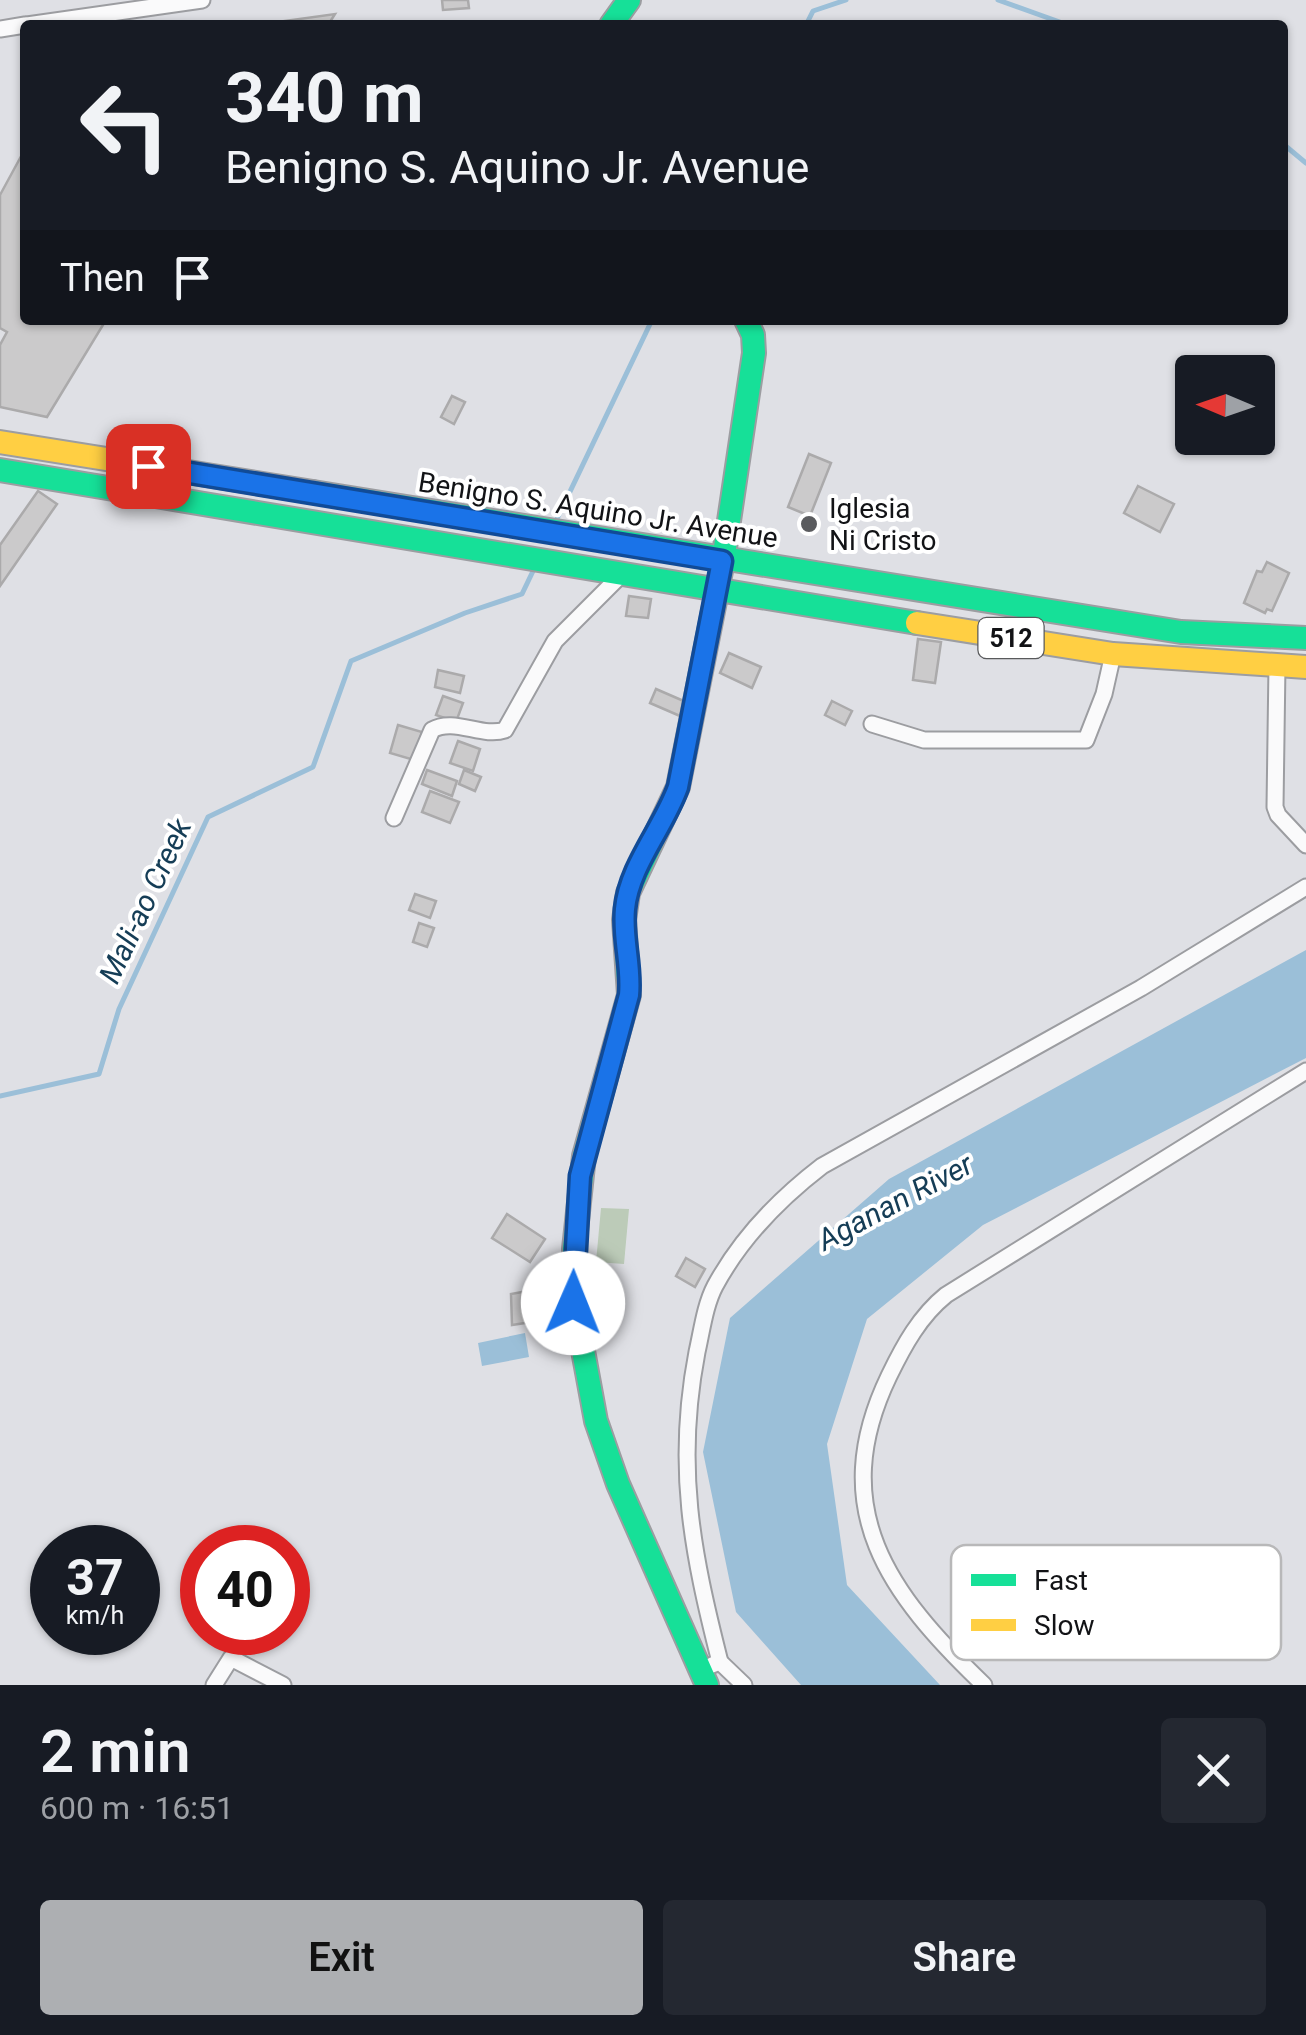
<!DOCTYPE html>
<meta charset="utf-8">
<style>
:root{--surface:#171b24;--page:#242831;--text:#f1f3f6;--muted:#9ea1a6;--accent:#adafb2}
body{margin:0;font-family:Roboto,sans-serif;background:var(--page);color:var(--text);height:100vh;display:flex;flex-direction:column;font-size:38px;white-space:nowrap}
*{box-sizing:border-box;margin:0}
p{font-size:32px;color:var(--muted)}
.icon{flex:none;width:55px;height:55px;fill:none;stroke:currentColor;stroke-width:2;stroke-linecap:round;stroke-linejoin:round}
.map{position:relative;height:1685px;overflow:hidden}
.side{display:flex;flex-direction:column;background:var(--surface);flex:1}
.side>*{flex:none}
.top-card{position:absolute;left:20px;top:20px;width:1268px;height:305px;border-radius:10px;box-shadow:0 2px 8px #0004;background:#171b24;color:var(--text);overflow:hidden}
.needle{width:65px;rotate:272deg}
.buttons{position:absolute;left:1175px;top:355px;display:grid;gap:20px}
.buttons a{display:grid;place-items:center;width:100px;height:100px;border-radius:10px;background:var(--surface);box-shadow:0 2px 8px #0004;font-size:50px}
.speed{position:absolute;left:30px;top:1525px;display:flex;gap:20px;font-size:50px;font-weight:700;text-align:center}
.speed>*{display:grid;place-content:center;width:130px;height:130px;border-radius:50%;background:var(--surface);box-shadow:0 2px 8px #0004;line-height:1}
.speed small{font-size:25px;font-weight:400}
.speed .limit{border:15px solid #d22;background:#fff;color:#111}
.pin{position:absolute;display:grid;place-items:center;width:85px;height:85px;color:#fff;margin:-42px;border-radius:20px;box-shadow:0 5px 15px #0006}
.me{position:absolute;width:110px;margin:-55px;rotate:1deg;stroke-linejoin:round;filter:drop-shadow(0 0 8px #0008)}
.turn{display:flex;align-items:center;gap:35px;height:210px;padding:0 40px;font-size:45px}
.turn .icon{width:130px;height:130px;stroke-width:2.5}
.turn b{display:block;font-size:70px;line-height:85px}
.then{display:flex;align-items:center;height:95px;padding:0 40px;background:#0003;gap:20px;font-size:38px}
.round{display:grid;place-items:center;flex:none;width:105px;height:105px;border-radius:10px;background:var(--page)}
.headline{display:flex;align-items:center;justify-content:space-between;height:170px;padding:0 40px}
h1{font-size:60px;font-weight:600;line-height:75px}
.primary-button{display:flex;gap:20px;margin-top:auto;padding:20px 40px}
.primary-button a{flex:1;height:115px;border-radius:10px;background:var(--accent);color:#111;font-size:40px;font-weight:600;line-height:115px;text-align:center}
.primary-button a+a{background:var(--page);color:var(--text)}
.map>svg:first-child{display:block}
</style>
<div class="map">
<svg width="1306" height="1685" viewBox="0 0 1306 1685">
<rect width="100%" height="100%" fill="#dfe0e5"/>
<polygon fill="#bccbb8" points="601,1208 629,1209 624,1264 596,1262"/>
<g fill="#9bbfd8">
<polygon points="1306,950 1306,1058 983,1225 867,1319 827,1444 847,1585 940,1685 801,1685 736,1612 703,1452 730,1318 889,1179"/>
<polygon points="525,1333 529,1357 482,1366 478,1343"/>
</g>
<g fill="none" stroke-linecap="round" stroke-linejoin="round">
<g stroke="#9bbfd8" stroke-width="5">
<polyline points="998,0 1068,25"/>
<polyline points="806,25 813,11 846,0"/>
<polyline points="1282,143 1306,163"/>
<polyline points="555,523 652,320"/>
<polyline points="0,1096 99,1074 119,1009 208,817 313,767 351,661 465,613 522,594 534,569"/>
</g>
</g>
<g fill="#cbcacb" stroke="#abaaab" stroke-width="2.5">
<polygon points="442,0 468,0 469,8 443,10"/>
<polygon points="335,14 328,25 256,25"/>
<polygon points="25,149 25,320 106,320 47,417 0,407 0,345 7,332 0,328 0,195"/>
<polygon points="452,396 465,402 454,424 441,417"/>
<polygon points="809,454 831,463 810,516 788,507"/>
<polygon points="1138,486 1174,504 1160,532 1124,513"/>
<polygon points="38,491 57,504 0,586 0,545"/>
<polygon points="1267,562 1289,573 1272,611 1267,609 1265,613 1244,603 1257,571 1262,572"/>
<polygon points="629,596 651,599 648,618 626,616"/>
<polygon points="918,639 941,642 935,683 913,680"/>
<polygon points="729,653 761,667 752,688 720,673"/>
<polygon points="438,670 464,676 460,693 435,687"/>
<polygon points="656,689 686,702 680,716 650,703"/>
<polygon points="443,696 463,703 456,722 436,715"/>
<polygon points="832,701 852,711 845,725 825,715"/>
<polygon points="398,725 422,732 414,760 390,753"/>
<polygon points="458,741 480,749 473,771 450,763"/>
<polygon points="427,770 457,781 452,796 422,784"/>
<polygon points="464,770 481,777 475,791 459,784"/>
<polygon points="430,791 459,802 450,823 422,812"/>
<polygon points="415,894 436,901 430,918 409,910"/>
<polygon points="419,923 434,928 427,947 413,942"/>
<polygon points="507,1214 545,1239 530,1262 492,1238"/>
<polygon points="686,1258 705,1269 695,1287 676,1276"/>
<polygon points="560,1285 564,1317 512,1325 511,1294"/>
</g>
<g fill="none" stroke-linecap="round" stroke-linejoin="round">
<g stroke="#9c9da1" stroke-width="19">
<g id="street">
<polyline points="27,25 202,0"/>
<polyline points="0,29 25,25"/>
<polyline points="1277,665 1275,807 1278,815 1306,845"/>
<polyline points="872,724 924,740 1086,740 1104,694 1113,654"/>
<path d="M394 818 432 730C454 717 482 738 505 730L555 641 621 575"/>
<path d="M720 1662C692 1552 675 1466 697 1352 702 1330 705 1305 715 1286 741 1238 779 1199 822 1166L1141 988 1306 887"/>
<polyline points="712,1665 720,1662 744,1685"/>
<polyline points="214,1685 231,1658 283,1685"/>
<path d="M984 1685C889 1594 825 1509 889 1376 904 1345 920 1316 946 1295L1306 1071"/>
</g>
</g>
<g stroke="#9c9da1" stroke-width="26">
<g id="fast">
<polyline points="611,25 629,0"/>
<polyline points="0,470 917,623"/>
<polyline points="313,492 1181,632 1306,638"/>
<polyline points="707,1685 618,1484 596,1421 577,1318 574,1249 584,1156 629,995 624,920 628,893 678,787 723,561 754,353 753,335 746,320"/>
</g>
</g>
<g stroke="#9c9da1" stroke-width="26">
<g id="slow">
<polyline points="0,442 313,492"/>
<polyline points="917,623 1113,654 1306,667"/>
</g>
</g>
<use href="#street" stroke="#fafafb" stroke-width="15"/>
<use href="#fast" stroke="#16e098" stroke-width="22"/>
<use href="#slow" stroke="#ffcf43" stroke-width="22"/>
</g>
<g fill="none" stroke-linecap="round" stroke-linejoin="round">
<g stroke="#114b97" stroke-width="25">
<path id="route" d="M148 466 722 561 678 787C664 827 629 866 625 909 622 938 632 966 629 995L580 1176 573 1303"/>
</g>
<use href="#route" stroke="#1a73e8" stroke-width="18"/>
</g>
<circle fill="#5a5b5e" stroke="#fff" stroke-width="4" cx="809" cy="524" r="10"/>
<g text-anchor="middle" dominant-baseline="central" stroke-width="8" stroke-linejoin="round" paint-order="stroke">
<rect fill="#fff" stroke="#595a5c" stroke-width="2.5" x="978.5" y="618" width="65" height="40" rx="8"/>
<g font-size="25" font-weight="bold" fill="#121316">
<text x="1011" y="638">512</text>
</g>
<g font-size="28" fill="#121316" stroke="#fff" text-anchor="start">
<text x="829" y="508">Iglesia<tspan x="829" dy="32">Ni Cristo</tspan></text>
</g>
<g font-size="28" fill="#121316" stroke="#fff">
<text transform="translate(598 510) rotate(9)">Benigno S. Aquino Jr. Avenue</text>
</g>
<g font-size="30" font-style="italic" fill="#153d56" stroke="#fff">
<text transform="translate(145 901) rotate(-65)">Mali-ao Creek</text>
<text transform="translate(895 1202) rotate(-28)">Aganan River</text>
</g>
</g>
<rect x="951" y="1545" width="330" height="115" rx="15" fill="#fff" stroke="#b8b8b9" stroke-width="2.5"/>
<rect x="971" y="1574" width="45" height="12" fill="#16e098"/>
<rect x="971" y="1619" width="45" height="12" fill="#ffcf43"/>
<g font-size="28" fill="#121316">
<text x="1034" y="1590">Fast</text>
<text x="1034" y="1635">Slow</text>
</g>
</svg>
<div class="buttons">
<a><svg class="needle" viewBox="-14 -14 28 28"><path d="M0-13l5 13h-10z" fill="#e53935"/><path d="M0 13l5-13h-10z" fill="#9ea1a6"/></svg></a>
</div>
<div class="speed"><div>37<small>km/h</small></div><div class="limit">40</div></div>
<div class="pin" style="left:148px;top:466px;background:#d93025"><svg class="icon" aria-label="arrive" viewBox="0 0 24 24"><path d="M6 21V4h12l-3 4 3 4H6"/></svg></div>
<svg class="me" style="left:573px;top:1303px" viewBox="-20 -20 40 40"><circle r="19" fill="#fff"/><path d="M0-13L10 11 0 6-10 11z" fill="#1a73e8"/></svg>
<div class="top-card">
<div class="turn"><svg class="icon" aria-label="left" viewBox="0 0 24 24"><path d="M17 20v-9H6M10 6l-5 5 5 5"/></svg><div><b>340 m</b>Benigno S. Aquino Jr. Avenue</div></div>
<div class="then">Then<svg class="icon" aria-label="arrive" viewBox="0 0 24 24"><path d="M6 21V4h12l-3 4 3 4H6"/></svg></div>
</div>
</div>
<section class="side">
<div class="headline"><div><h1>2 min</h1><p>600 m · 16:51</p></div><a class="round"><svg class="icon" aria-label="close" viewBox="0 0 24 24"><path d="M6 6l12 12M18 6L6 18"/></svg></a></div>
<div class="primary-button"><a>Exit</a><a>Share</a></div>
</section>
